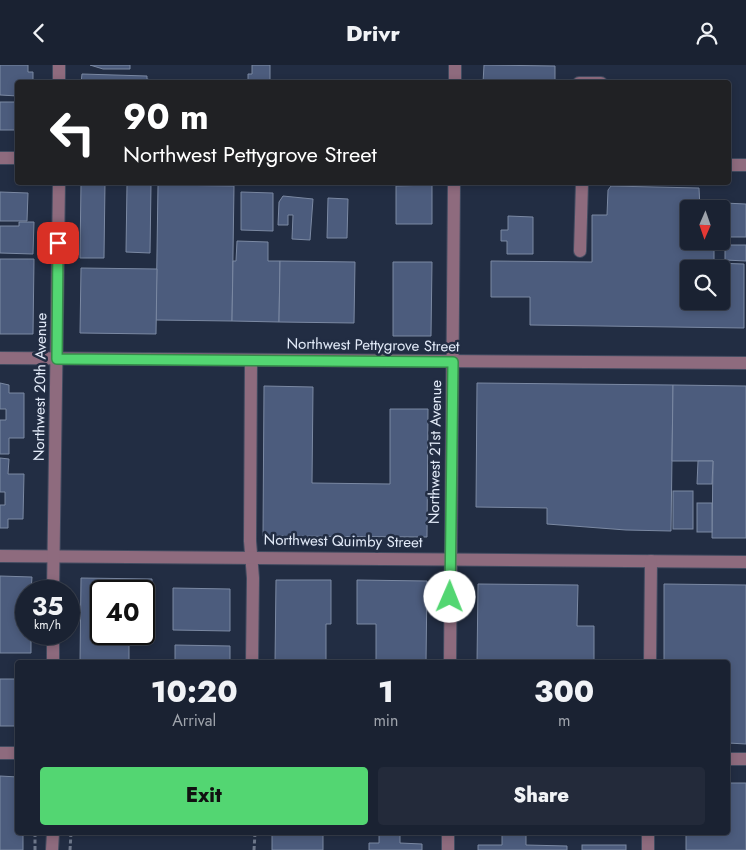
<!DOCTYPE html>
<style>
:root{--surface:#1a2232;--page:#232a3a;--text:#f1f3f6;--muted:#9fa4ac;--line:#383f4d;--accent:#53d672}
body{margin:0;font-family:Jost,sans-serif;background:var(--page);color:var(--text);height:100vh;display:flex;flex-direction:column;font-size:19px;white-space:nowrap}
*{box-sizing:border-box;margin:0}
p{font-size:16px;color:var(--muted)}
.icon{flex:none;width:28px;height:28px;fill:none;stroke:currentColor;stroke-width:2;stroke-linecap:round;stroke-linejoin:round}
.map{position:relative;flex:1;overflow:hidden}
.side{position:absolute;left:15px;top:595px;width:715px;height:175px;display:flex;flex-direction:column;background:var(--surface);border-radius:5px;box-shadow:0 2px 8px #0003,0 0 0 1px var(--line)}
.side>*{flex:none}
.top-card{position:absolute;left:15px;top:15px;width:716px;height:105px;border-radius:5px;box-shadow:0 2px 8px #0003,0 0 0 1px var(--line);background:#202124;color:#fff;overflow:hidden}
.needle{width:32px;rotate:182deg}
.controls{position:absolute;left:680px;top:135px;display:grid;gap:10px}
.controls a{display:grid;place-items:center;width:50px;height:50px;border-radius:5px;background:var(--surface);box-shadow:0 2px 8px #0003,0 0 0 1px var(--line);font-size:25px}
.speed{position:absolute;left:15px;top:515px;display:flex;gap:10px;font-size:25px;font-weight:700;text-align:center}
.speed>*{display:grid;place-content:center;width:65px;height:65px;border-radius:50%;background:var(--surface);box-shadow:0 2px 8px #0003,0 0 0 1px var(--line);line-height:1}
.speed small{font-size:12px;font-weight:400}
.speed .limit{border:2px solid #111;border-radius:8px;background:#fff;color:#111}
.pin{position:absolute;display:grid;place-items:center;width:42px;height:42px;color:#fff;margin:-21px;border-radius:10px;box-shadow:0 2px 8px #0006}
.me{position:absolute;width:55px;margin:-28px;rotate:1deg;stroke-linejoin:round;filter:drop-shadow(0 0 4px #0008)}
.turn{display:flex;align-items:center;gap:18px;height:105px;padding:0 25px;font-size:22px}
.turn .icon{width:65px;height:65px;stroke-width:2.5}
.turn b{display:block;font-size:35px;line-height:42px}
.eta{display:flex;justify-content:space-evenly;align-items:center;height:85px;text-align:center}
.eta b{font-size:30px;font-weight:800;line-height:35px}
.button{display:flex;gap:10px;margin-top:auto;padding:10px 25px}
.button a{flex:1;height:58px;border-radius:5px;background:var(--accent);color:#111;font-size:20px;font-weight:800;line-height:58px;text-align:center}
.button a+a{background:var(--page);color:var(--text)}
header{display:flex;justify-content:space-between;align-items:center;height:65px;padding:0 25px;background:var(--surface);font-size:22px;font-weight:800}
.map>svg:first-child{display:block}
</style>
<header><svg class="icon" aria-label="back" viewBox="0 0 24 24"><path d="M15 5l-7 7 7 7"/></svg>Drivr<svg class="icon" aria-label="person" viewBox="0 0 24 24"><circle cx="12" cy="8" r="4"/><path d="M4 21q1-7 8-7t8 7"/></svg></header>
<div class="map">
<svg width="746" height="785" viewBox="0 0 746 785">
<rect width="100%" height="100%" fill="#222d43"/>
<g fill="#4c5c7d" stroke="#7b89a3" fill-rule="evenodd">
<polygon points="0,0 28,0 28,7 33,7 33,18 18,18 18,31 0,30"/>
<polygon points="90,0 130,0 130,4 103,4"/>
<polygon points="252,0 270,0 270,18 248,18 248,9 252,9"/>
<polygon points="484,0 555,1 555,18 483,18"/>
<polygon points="82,9 147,11 147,14 151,15 151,18 81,18"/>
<rect x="0" y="37" width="18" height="28"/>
<polygon points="81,118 105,118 104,193 80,193"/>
<polygon points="127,119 151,120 150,188 126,187"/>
<polygon points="158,120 234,121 232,256 156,255"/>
<polygon points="432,120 432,159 396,159 396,121"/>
<path d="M611 121 699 123 700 144H689V176H714V198L744 199V263L530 260V232H491V196L592 197V150H607L608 125ZM689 204H721V236H689Z"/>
<polygon points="0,127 28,128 27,156 0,156"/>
<polygon points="241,127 273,128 273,166 241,165"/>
<polygon points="283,131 313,134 310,175 292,174 293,150 288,150 288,160 278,160 279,137"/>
<polygon points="328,133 348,134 347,173 327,173"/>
<polygon points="724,138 746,139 746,172 723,172"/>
<polygon points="508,151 533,152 533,189 507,189 507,176 501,176 501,165 508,165"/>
<polygon points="19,157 34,157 33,189 0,188 0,161 19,161"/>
<polygon points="237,176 268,177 268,196 280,196 279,257 232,256 233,196 236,196"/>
<polygon points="725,180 746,180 746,196 725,195"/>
<polygon points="0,194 34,194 33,269 0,269"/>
<polygon points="280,196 355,197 354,258 279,257"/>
<polygon points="393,197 432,197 431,271 393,271"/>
<polygon points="81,203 157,204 156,269 80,268"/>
<polygon points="0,318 9,320 9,328 24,328 24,373 9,373 9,389 0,389 0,355 6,355 6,344 0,344"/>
<polygon points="477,318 673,320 671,466 626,465 547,459 547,443 476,442"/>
<polygon points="673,320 746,321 746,473 712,473 713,396 672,396"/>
<polygon points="264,321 313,322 312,418 390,419 390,344 428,344 427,472 263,471"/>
<polygon points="0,393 9,394 8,409 24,409 23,454 8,454 8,463 0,463 0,440 5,440 5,427 0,427"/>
<polygon points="698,396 713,396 712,419 697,419"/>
<rect x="673" y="426" width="20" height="38"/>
<rect x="697" y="438" width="15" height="29"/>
<polygon points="0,511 32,512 31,526 26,526 26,569 31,569 31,588 0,588"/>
<polygon points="81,513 152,514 151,567 144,567 144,526 101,526 101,569 129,569 129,598 80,598"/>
<polygon points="276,515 331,515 331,559 326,559 326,598 275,598"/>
<polygon points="357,515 427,516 426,598 376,598 376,559 357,559"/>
<polygon points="478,519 578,520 577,561 594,561 594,598 477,598"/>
<polygon points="664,519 746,520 746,679 728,678 728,598 664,598"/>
<polygon points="173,523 230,524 230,566 173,565"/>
<polygon points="175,580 230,581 230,598 175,598"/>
<rect x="0" y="614" width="18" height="47"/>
<polygon points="0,711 18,712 18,768 23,768 23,785 0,785"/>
<polygon points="728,718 746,718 746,785 686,785 686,768 728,768"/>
<rect x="272" y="768" width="51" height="17"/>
<polygon points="379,768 400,768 400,778 422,779 422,785 369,785 369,778 379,778"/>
<polygon points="502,768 526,768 526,780 567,781 567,785 478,785 478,780 502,780"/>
<rect x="582" y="780" width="44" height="5"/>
</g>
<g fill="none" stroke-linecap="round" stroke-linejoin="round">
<g stroke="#414b60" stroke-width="14">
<g id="minor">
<polyline points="59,18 59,0"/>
<polyline points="455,18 455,0"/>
<polyline points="579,18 601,18"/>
<polyline points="0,93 18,93"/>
<polyline points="729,100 746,100"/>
<polyline points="580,186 582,118"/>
<polyline points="0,293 746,298"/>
<polyline points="251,295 250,476 253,513 252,598"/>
<polyline points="0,491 746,497"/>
<polyline points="53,526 59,118"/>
<polyline points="53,598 53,569"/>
<polyline points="450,598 454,118"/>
<polyline points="650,598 651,496"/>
<polyline points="0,688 18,688"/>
<polyline points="728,694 746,694"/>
<polyline points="52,785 53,768"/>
<polyline points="448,785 448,768"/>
<polyline points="648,785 648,768"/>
</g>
</g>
<g stroke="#6f798c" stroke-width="3" stroke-dasharray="4 2.5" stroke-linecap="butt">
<polyline points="35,785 35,768"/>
<polyline points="70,785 71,768"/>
<polyline points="254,785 255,768"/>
</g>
<use href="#minor" stroke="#8e6b7e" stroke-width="12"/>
</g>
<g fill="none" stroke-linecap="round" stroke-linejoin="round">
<g stroke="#368b4a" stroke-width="12">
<polyline id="route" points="58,178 57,294 453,297 450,532"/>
</g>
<use href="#route" stroke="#53d672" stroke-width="9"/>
</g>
<g text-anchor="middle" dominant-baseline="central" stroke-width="5" stroke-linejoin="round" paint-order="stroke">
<g font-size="15" fill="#e2eaf8" stroke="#222d43">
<text transform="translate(373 280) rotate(1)">Northwest Pettygrove Street</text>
<text transform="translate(40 322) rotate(-89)">Northwest 20th Avenue</text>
<text transform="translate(435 387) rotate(-89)">Northwest 21st Avenue</text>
<text transform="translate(343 476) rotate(1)">Northwest Quimby Street</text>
</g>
</g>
</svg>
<div class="controls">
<a><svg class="needle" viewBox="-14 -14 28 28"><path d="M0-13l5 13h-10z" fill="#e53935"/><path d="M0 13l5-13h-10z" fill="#9fa4ac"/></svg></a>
<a><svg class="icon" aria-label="search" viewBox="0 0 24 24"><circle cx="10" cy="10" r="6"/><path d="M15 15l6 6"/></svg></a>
</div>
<div class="speed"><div>35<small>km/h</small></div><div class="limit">40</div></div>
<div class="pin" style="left:58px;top:178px;background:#d93025"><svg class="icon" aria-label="arrive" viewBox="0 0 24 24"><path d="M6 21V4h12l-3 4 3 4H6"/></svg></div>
<svg class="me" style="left:450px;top:532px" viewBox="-20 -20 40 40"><circle r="19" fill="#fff"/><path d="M0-13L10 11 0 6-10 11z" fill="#53d672"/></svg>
<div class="top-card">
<div class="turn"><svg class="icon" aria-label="left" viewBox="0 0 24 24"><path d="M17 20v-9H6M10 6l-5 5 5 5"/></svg><div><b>90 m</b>Northwest Pettygrove Street</div></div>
</div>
<section class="side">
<div class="eta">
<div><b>10:20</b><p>Arrival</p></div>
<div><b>1</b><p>min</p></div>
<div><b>300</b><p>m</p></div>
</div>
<div class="button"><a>Exit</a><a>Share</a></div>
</section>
</div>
